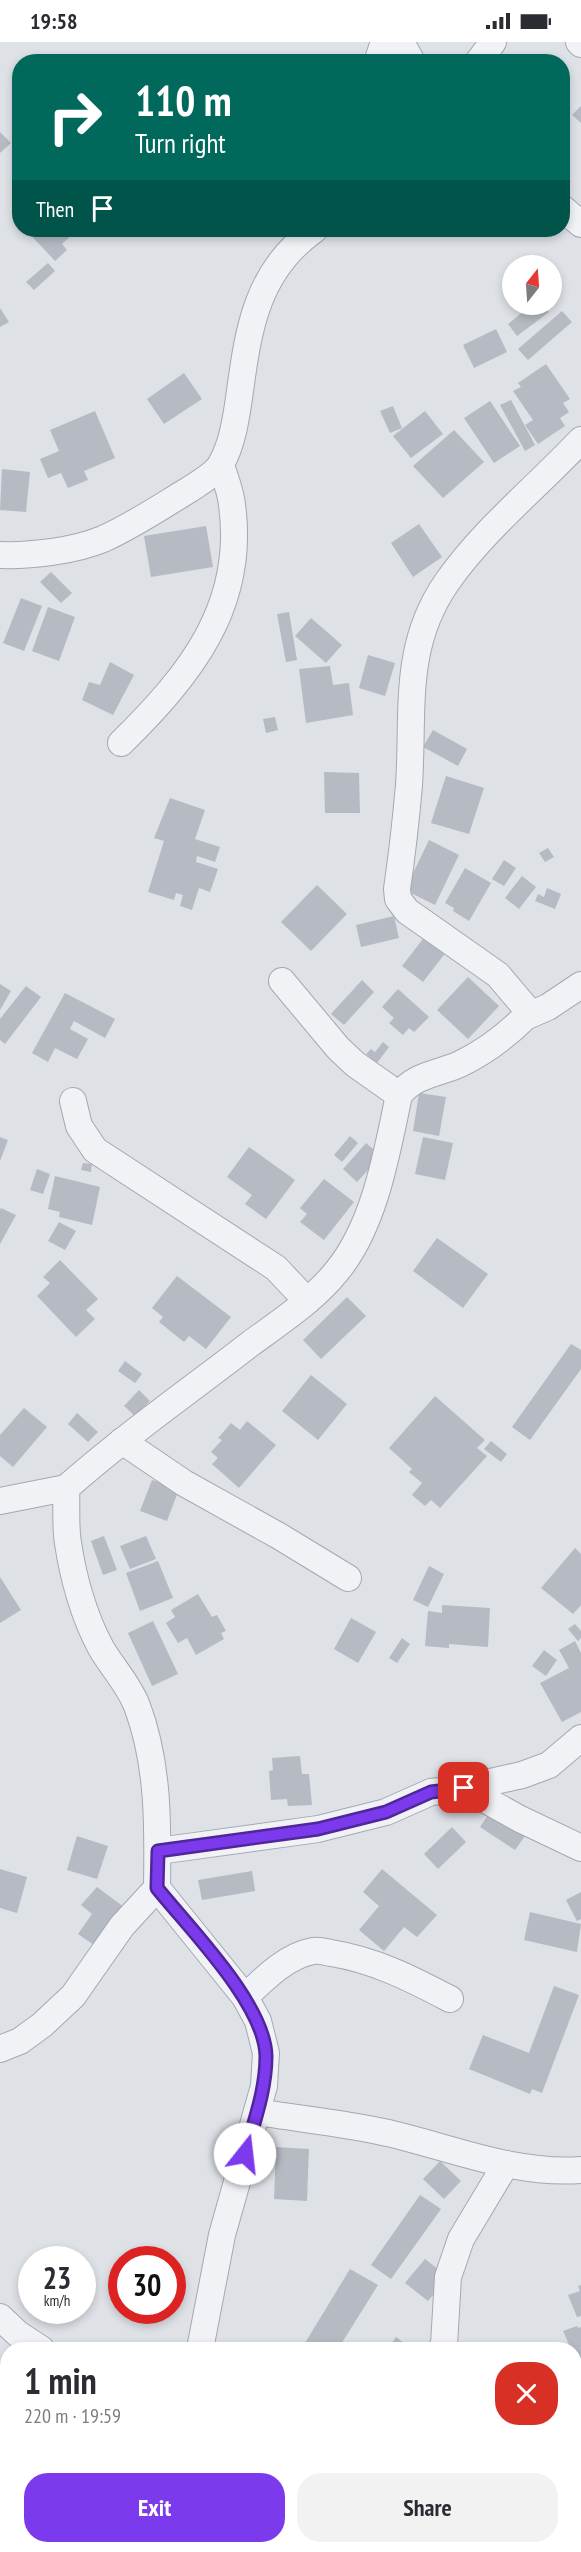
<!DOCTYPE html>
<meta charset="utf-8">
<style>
:root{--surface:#fff;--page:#f2f2f3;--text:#2b2b33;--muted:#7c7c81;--accent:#7c3aed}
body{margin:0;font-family:"PT Sans Narrow",sans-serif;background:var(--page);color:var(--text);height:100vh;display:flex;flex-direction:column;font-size:22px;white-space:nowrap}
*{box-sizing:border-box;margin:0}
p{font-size:20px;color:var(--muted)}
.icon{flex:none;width:33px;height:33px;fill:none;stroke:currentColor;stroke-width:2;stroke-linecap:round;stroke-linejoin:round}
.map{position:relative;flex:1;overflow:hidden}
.drawer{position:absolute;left:0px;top:2300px;width:582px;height:212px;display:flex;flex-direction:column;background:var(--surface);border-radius:24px 24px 0 0;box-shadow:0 3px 9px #0003}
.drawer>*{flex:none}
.hud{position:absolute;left:12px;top:12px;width:558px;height:183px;border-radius:24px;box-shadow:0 3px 9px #0003;background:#00695c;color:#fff;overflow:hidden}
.needle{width:39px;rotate:17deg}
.tools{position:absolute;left:502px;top:213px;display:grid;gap:12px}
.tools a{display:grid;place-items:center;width:60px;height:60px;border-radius:50%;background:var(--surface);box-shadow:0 3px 9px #0003;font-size:30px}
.speed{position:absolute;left:18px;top:2204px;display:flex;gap:12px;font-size:30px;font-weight:700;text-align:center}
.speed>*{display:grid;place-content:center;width:78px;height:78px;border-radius:50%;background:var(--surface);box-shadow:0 3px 9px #0003;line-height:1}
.speed small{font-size:15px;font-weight:400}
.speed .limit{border:9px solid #d22;background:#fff;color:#111}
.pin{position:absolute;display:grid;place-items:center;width:51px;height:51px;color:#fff;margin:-26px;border-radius:12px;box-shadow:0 3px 9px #0006}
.me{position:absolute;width:66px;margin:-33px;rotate:16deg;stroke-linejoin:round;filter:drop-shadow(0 0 4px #0008)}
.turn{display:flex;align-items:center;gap:21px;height:126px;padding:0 24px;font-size:27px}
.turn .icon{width:78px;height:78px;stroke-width:2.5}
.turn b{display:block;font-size:42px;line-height:51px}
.then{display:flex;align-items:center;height:57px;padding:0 24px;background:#0003;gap:12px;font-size:22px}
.round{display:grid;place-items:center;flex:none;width:63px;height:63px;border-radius:24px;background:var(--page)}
.summary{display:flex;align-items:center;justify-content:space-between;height:102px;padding:0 24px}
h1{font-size:36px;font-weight:800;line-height:45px}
.primary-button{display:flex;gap:12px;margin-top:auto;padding:12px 24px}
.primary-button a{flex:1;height:69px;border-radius:24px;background:var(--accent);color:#fff;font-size:24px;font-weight:800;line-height:69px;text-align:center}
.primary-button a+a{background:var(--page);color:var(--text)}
.status{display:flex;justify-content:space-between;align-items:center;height:42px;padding:0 30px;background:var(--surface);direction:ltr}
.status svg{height:16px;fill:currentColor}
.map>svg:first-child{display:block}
</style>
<div class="status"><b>19:58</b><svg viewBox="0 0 49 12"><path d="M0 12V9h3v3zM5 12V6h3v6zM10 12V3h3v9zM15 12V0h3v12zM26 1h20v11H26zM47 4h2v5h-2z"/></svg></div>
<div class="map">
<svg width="581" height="2510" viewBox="0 0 581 2510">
<rect width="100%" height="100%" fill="#dee1e6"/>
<g fill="#b6bac3">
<polygon points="581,64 581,81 572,73"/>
<polygon points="0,90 11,101 0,111"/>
<polygon points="26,188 71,188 74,191 62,202 67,208 55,219"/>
<polygon points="48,221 55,229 34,248 26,240"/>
<polygon points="533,262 542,262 549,270 517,294 508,282"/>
<polygon points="0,266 9,280 0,285"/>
<polygon points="562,269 572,280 528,318 518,307"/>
<polygon points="496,287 507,310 474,326 463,303"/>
<polygon points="546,322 570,357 563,361 569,370 560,376 565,384 538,402 525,383 533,378 513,349 521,345 518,341"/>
<polygon points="184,331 202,357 164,382 147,357"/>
<polygon points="511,358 535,403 525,409 500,363"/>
<polygon points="490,359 520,404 494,421 464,376"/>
<polygon points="393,364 402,386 390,391 380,369"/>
<polygon points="95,369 115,416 84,429 88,438 68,446 61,431 48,436 40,417 59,409 50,388"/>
<polygon points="425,369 443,392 411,416 393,394"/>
<polygon points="454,388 484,420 443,456 413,424"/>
<polygon points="2,427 30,430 26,470 0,468"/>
<polygon points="419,482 442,515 413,535 391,501"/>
<polygon points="206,484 213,525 151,535 144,494"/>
<polygon points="51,530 72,551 61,561 40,540"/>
<polygon points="21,556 42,564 24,609 3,601"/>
<polygon points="48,565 75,575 59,619 32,609"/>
<polygon points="289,570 297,618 286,620 277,572"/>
<polygon points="311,576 342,603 326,621 295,594"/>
<polygon points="368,613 395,621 385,654 359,646"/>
<polygon points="110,620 134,633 113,673 82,658 89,640 100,643"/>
<polygon points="330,624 333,643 349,641 353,673 306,681 299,627"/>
<polygon points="275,675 278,688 266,691 263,677"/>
<polygon points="433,688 467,707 458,724 423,705"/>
<polygon points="324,730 359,731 360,771 325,771"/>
<polygon points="446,734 484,746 469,792 431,781"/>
<polygon points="170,756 205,768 195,797 220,805 215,820 197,814 196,820 218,827 210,850 199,846 192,868 180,864 183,853 176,851 174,858 148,850 164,799 154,796"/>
<polygon points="429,798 459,813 435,863 405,848"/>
<polygon points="548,806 554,815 545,820 539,811"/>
<polygon points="504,818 516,826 504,844 492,837"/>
<polygon points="465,826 491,841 469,879 453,869 454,866 445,861"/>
<polygon points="522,834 536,845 519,867 505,856"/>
<polygon points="317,843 347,872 311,909 281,880"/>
<polygon points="547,846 561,852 555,867 535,859 538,852 544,855"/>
<polygon points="394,874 399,896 361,905 356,883"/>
<polygon points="429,889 450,905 423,940 402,924"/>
<polygon points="468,935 499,964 468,997 437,968"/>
<polygon points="362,938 374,950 344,983 331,972"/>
<polygon points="0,942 11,949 0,968"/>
<polygon points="26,944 41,955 5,1002 0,998 0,977"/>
<polygon points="398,947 429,975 414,990 409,986 403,993 389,981 394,976 382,965"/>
<polygon points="65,951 115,977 105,996 74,979 70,987 88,997 77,1017 55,1006 48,1020 32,1011"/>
<polygon points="383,1000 389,1005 377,1021 366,1012 371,1007 375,1010"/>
<polygon points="419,1051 446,1055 439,1094 413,1089"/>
<polygon points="350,1094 358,1101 342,1120 334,1113"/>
<polygon points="0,1095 8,1098 0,1119"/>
<polygon points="423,1095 453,1101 445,1138 415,1132"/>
<polygon points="366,1101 381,1114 357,1140 343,1127"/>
<polygon points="249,1105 295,1138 266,1177 245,1162 252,1153 227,1135"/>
<polygon points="83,1121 92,1122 91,1130 81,1128"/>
<polygon points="37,1127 50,1132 43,1152 30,1148"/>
<polygon points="55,1134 100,1145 92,1183 59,1175 60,1170 48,1167"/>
<polygon points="324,1137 354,1160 324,1198 300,1180 307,1172 300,1166"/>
<polygon points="1,1166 16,1173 0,1202 0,1168"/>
<polygon points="59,1180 76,1189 65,1208 48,1199"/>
<polygon points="437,1196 488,1232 463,1266 413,1229"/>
<polygon points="60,1218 98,1257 86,1268 95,1277 76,1295 37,1254 50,1241 43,1235"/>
<polygon points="177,1234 231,1275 206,1307 189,1294 184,1300 159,1280 163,1275 152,1266"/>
<polygon points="347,1255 366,1274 321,1317 303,1298"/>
<polygon points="571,1302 581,1308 581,1327 530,1398 512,1385"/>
<polygon points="125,1319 142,1332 135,1341 118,1329"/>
<polygon points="311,1333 347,1362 318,1398 282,1369"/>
<polygon points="139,1348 150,1359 135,1374 124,1364"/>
<polygon points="435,1354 485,1398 477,1406 487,1414 440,1466 431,1458 425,1464 412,1453 422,1441 409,1430 412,1427 389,1406"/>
<polygon points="24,1366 47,1385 13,1425 0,1414 0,1393"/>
<polygon points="77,1371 98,1390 88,1400 68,1382"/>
<polygon points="247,1379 276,1403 239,1446 212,1422 218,1416 211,1410 222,1398 218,1396 231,1381 240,1388"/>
<polygon points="491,1399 507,1412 501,1420 484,1407"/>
<polygon points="152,1438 179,1447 167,1479 140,1469"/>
<polygon points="104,1494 117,1528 103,1533 91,1499"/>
<polygon points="146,1494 156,1517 130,1527 120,1504"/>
<polygon points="575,1506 581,1512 581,1563 573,1572 541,1546"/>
<polygon points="158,1519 173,1556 140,1569 126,1531"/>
<polygon points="429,1524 444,1532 428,1565 413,1558"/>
<polygon points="0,1535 21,1568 0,1581"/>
<polygon points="198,1552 212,1575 217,1573 226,1589 221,1591 224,1597 196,1613 187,1596 178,1601 166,1581 175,1575 171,1568"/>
<polygon points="442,1563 490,1566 488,1605 449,1602 449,1606 425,1604 428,1569 442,1571"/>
<polygon points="351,1576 376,1590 358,1621 334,1607"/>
<polygon points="153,1579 178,1632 152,1644 128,1591"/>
<polygon points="575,1582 581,1589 581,1596 578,1599 568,1587"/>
<polygon points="402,1596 410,1602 397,1621 389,1616"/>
<polygon points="575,1599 581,1611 581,1670 562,1680 540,1641 569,1626 559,1608"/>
<polygon points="544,1608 557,1618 546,1634 532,1624"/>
<polygon points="300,1714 302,1732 309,1732 312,1763 288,1764 287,1757 271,1758 269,1729 273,1728 272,1716"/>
<polygon points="490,1770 525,1794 515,1808 480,1785"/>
<polygon points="452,1785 466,1800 438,1827 424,1812"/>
<polygon points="77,1794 108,1804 97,1837 67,1828"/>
<polygon points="0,1827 27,1835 17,1871 0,1866"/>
<polygon points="382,1827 437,1873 417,1895 404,1885 384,1909 359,1888 379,1864 363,1850"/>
<polygon points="252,1829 255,1849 202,1858 198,1838"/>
<polygon points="97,1845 128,1868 101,1908 78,1892 92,1872 81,1863"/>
<polygon points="581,1850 581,1877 577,1879 566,1858"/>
<polygon points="530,1870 581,1882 577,1910 524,1898"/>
<polygon points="554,1944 579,1953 542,2051 532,2047 530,2052 469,2027 483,1993 529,2011"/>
<polygon points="276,2105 309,2107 307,2159 274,2157"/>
<polygon points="440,2119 461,2139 444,2157 423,2137"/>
<polygon points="420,2153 441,2167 391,2237 371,2223"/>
<polygon points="425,2217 448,2235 428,2259 405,2241"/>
<polygon points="350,2227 378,2243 338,2307 315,2307 305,2301"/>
<polygon points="581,2243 581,2274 577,2275 568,2253 580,2249 578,2244"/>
<polygon points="577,2284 578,2286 581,2285 581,2339 574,2342 574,2307 571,2307 563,2289"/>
<polygon points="396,2295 412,2307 388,2307"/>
<polygon points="165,2504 192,2504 178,2510 168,2510"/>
<polygon points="221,2504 254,2504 250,2510 225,2510"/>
</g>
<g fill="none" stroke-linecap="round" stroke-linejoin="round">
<g stroke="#a4a8b0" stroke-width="28">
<g id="minor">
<polyline points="401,0 412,20"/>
<polyline points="579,0 581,2"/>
<polyline points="377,20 384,0"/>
<polyline points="478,20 493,0"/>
<polyline points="562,166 581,182"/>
<path d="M0 513C31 514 74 509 103 497 130 485 156 468 182 452 192 446 216 431 221 422 232 403 236 377 239 356 248 290 255 230 314 188"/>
<path d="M121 701C189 634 246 565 232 463 231 450 225 436 221 423"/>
<polyline points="282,939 338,1006 355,1022 399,1053"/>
<polyline points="525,975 548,965 581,943"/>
<polyline points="73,1059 79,1084 95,1108 276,1226 307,1259"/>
<polyline points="122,1399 184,1441 279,1494 348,1536"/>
<polyline points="0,1459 66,1446"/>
<polyline points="464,1746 520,1777 581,1806"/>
<polyline points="158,1809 318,1787 386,1770 431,1750 464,1746 522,1733 549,1723 581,1696"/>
<path d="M245 1955C264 1937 286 1914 313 1909 319 1908 326 1910 331 1911 375 1918 412 1937 450 1957"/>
<polyline points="0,2007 20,1999 42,1983 73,1954 122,1884 157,1846"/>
<path d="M257 2070C300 2077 345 2081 388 2091 452 2106 515 2133 581 2128"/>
<polyline points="0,2275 18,2292 41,2307"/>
<path d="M200 2307 222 2193 264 2044 266 2011 258 1979 245 1955 157 1846C158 1786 159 1722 137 1664 129 1643 112 1625 101 1606 84 1575 73 1535 68 1501 65 1483 67 1464 66 1446 125 1394 188 1350 250 1302 280 1280 314 1258 337 1229 375 1183 387 1110 399 1053 415 1032 438 1032 460 1022 485 1010 506 994 525 975V965L498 933 407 869 398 857 397 847C402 813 406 777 409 743 414 669 402 605 447 540 484 487 537 445 581 398"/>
<polyline points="441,2307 444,2303 448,2235 461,2197 506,2122"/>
<polyline points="574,2348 581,2346"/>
<polyline points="0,2378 8,2374"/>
<polyline points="252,2504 254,2510"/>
</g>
</g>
<use href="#minor" stroke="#f0f2f5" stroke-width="26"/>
</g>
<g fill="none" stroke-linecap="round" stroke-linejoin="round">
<g stroke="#51269a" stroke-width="15">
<path id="route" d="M245 2112C254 2080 266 2048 266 2014 265 1962 189 1886 157 1846L158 1809 318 1787 386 1770 431 1750 464 1746"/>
</g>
<use href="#route" stroke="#7c3aed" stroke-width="10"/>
</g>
</svg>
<div class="tools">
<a><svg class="needle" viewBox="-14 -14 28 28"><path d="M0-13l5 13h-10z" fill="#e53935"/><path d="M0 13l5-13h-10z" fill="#7c7c81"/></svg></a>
</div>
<div class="speed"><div>23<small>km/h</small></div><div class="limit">30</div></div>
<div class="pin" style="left:464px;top:1746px;background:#d93025"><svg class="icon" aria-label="arrive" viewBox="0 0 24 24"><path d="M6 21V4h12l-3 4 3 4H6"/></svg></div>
<svg class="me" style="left:245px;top:2112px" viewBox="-20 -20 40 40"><circle r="19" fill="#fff"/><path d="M0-13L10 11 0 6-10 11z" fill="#7c3aed"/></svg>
<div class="hud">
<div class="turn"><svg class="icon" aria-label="right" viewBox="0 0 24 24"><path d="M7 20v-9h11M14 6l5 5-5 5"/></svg><div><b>110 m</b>Turn right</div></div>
<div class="then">Then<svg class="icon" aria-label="arrive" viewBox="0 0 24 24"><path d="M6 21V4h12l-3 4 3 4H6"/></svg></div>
</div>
<section class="drawer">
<div class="summary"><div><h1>1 min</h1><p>220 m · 19:59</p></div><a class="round" style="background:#d93025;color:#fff"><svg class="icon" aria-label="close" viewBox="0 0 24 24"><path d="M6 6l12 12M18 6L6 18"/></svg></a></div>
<div class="primary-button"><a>Exit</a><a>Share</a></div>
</section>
</div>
